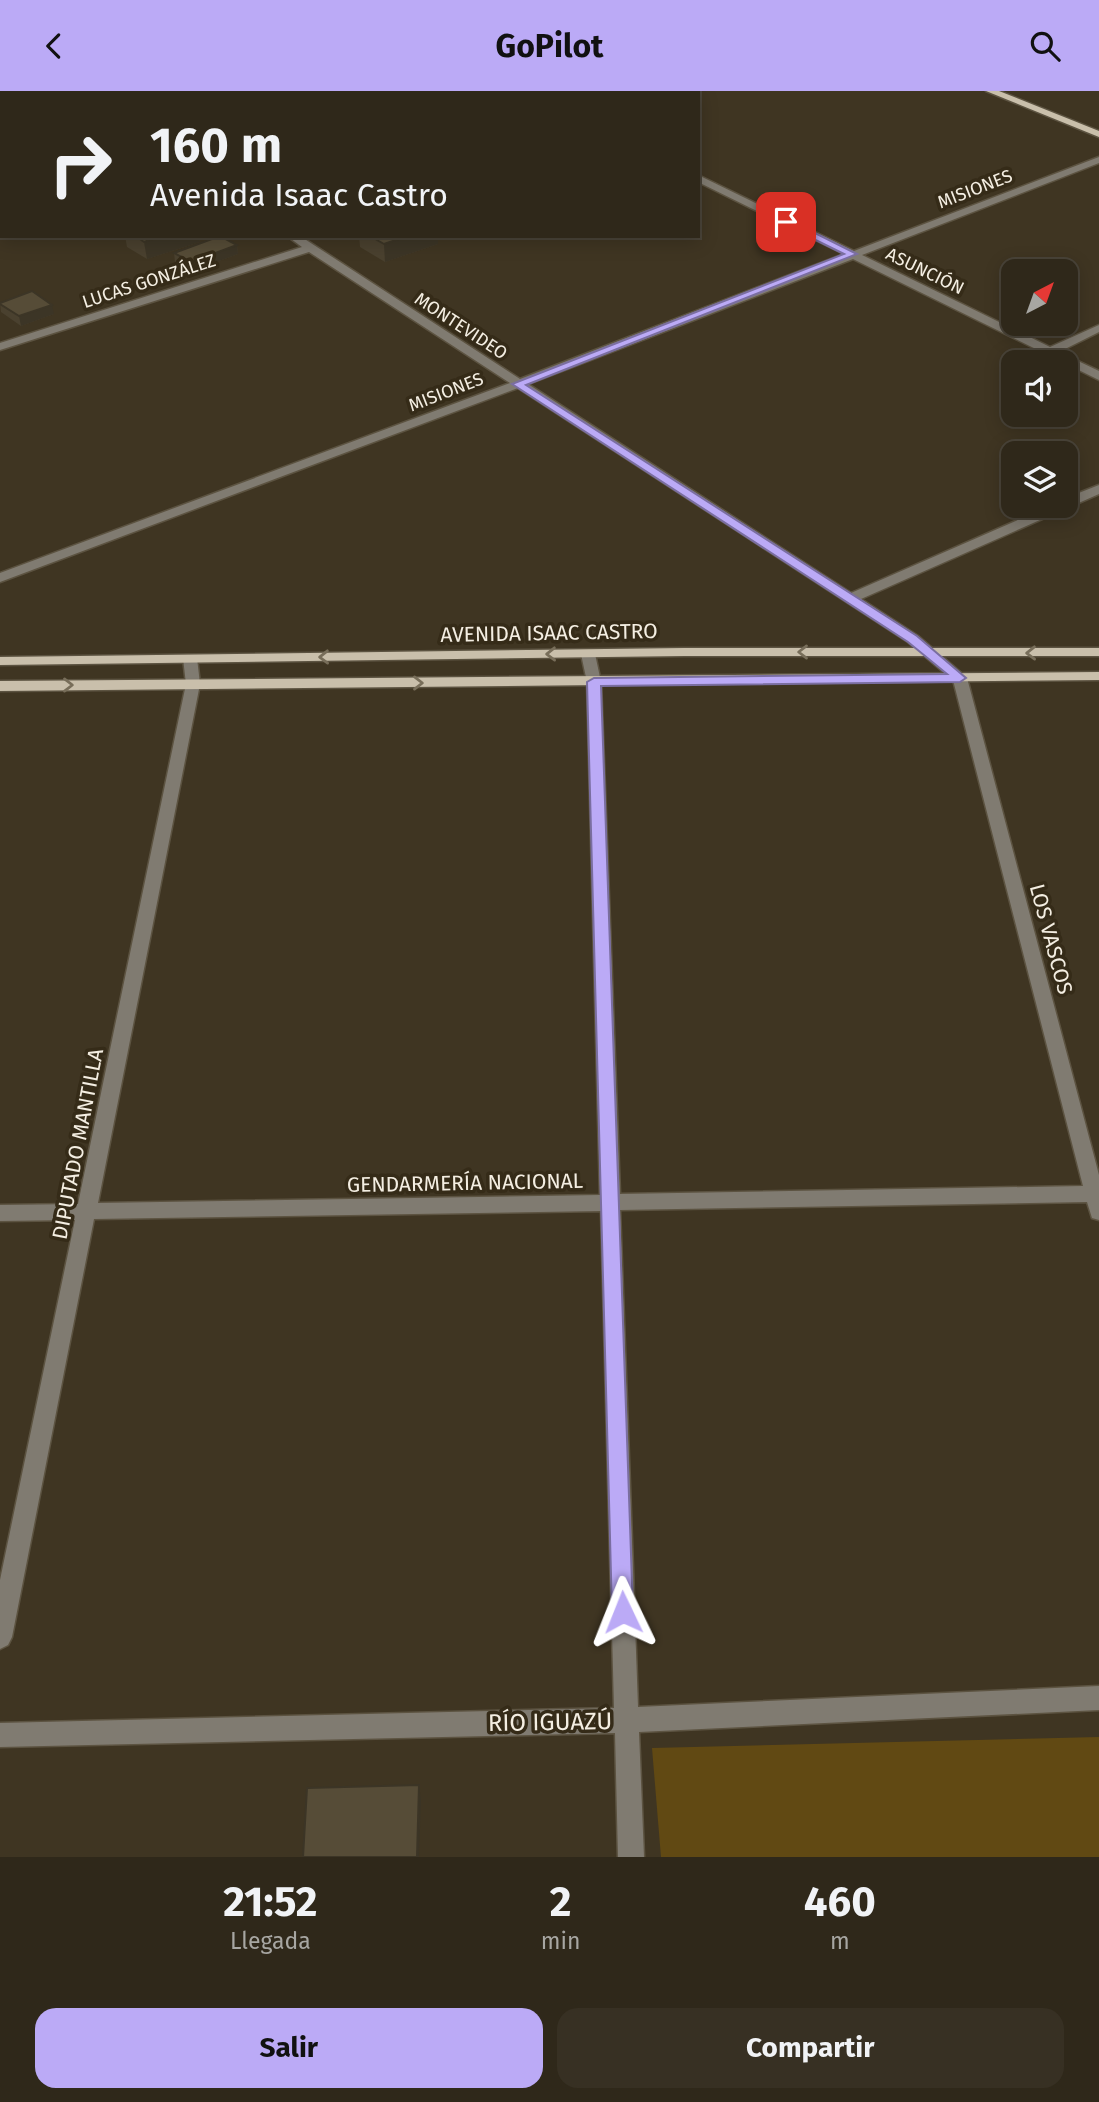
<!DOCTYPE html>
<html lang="es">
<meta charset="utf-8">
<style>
:root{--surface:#2f281a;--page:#373023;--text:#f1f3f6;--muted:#a7a6a2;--line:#4a4439;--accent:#bbaaf6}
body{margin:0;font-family:"Fira Sans",sans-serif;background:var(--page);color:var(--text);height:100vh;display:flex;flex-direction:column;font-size:26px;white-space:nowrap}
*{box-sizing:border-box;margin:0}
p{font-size:23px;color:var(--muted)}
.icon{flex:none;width:38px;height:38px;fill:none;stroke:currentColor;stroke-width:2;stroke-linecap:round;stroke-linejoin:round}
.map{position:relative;height:1766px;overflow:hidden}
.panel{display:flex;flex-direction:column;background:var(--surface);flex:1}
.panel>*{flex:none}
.banner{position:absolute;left:0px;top:0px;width:700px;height:147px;box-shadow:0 4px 18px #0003,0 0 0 2px var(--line);background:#2f281a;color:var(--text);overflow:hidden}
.needle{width:46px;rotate:41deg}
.fabs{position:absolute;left:1001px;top:168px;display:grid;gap:14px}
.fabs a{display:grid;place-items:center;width:77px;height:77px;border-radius:14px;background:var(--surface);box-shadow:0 4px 18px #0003,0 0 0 2px var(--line);font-size:35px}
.pin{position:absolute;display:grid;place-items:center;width:60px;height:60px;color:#fff;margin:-30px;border-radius:14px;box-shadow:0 4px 10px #0006}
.me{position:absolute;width:77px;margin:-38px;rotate:358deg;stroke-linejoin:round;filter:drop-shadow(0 0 5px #0008)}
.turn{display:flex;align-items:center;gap:24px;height:147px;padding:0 35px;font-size:32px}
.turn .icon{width:91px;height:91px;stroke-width:2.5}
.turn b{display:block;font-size:49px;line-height:60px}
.eta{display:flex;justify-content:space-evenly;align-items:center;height:119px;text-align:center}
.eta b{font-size:42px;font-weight:700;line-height:49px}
.action{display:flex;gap:14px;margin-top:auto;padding:14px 35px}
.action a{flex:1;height:80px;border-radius:21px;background:var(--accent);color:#111;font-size:28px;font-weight:700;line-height:80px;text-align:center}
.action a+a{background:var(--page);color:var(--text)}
header{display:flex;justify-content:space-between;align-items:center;height:91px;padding:0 35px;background:var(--accent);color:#111;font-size:32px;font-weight:700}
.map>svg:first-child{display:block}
</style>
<header><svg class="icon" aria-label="back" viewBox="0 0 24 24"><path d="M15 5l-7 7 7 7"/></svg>GoPilot<svg class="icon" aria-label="search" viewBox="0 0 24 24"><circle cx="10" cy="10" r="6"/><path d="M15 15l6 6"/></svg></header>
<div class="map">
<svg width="1099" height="1766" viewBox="0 0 1099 1766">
<rect width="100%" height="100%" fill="#3f3522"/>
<polygon fill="#614913" points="1099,1646 1099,1766 661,1766 652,1657"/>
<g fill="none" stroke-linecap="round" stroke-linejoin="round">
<g stroke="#5c5341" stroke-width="3">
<g id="minor">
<polygon points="518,0 529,0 530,2 520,2"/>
<polygon points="674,0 687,0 673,2"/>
<polygon points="1099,66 1099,72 862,164 1050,256 1099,234 1099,241 1059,261 1099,280 1099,289 853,168 528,293 851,502 1050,415 1066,415 1066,407 1099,394 1099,403 861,508 918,545 967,587 1099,1084 1099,1129 1092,1127 1087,1111 620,1119 638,1616 1099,1595 1099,1619 639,1641 644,1766 618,1766 615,1642 0,1656 0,1632 614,1617 601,1120 94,1128 12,1546 8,1554 0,1558 0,1489 75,1129 0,1130 0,1114 78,1113 186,593 183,567 185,564 195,564 197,567 200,593 98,1112 600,1104 587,591 581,563 588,559 595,563 601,591 620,1103 1083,1095 953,589 908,551 518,297 0,491 0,482 510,292 309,161 0,259 0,252 302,156 287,145 300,145 520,288 844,163 698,91 698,84 854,160"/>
</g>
</g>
<g stroke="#5c5341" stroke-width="3">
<g id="major">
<polygon points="28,0 43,0 27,2"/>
<polygon points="72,0 86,0 71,2"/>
<polygon points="986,0 999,0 1099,40 1099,46"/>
<rect x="0" y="18" width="2" height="6"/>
<polygon points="684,557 1099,557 1099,565 684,565 0,574 0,566"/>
<polygon points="1099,581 1099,589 0,600 0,590"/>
</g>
</g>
<use href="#minor" fill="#807b71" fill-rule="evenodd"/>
<use href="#major" fill="#c9bfab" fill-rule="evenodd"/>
</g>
<g fill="#4a412f">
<polygon points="125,145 199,145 200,151 147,168 127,156"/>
<polygon points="359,145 438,145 438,153 385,171 360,156"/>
<polygon points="237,154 238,163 192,180 175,171 174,162"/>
<polygon points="0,212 54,223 21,235 1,221"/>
</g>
<g fill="#3c3526">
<polygon points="161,145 199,145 200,151 147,168 144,151"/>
<polygon points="408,145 438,145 438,153 385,171 384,153"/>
<polygon points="237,154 238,163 192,180 191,171"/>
<polygon points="52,214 54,223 21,235 19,225"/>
<polygon points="419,1694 421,1709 419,1766 417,1766"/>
</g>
<g fill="#564c37" stroke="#3c3526" stroke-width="2">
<polygon points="136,145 161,145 144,151"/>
<polygon points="220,145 237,154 191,171 174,162"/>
<polygon points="370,145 408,145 384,153"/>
<polygon points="32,200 52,214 19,225 0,213 0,212"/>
<polygon points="419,1694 417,1766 303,1766 307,1697"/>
</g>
<defs><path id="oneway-chevron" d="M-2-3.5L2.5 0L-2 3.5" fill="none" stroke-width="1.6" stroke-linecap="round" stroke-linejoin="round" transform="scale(1.75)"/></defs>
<g stroke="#786e5a">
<use href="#oneway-chevron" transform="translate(803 561) rotate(-180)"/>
<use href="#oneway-chevron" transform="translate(1031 562) rotate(179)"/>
<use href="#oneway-chevron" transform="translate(551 563) rotate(179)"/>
<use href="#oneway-chevron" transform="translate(324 566) rotate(179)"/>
<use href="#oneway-chevron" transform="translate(418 592)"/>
<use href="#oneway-chevron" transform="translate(68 594)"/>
</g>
<polygon fill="#bbaaf6" stroke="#7a6ea0" stroke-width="2" points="783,129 789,129 857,163 526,294 917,545 966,587 960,591 601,595 633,1521 630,1528 623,1531 615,1528 612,1521 587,591 594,587 947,583 908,551 512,293 844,163 783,133"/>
<g text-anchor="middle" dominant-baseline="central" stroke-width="7" stroke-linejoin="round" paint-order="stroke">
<g font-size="18" fill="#f4eee2" stroke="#352b18">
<text transform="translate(975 98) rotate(-21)">MISIONES</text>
<text transform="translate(925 180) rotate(26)">ASUNCIÓN</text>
<text transform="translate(149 190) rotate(-18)">LUCAS GONZÁLEZ</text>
<text transform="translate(461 235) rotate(33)">MONTEVIDEO</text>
<text transform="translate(446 301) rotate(-21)">MISIONES</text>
</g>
<g font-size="21" fill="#f4eee2" stroke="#352b18">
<text transform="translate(549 542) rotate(-1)">AVENIDA ISAAC CASTRO</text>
<text transform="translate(1051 848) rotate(75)">LOS VASCOS</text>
<text transform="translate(78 1053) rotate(-79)">DIPUTADO MANTILLA</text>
<text transform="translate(465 1092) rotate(-1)">GENDARMERÍA NACIONAL</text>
</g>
<g font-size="24" fill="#f4eee2" stroke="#352b18">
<text transform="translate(550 1631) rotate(-1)">RÍO IGUAZÚ</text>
</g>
</g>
</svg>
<div class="fabs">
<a><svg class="needle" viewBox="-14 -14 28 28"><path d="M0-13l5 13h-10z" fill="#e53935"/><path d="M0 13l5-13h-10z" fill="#a7a6a2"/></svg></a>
<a><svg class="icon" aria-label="sound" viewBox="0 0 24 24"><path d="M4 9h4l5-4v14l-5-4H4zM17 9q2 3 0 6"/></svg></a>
<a><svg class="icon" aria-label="layers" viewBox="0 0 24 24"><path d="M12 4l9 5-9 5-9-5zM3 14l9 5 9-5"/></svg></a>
</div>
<div class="pin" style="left:786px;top:131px;background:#d93025"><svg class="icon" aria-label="arrive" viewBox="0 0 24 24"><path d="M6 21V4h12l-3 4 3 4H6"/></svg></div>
<svg class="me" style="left:623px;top:1521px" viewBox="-20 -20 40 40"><path d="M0-17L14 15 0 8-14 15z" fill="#bbaaf6" stroke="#fff" stroke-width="4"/></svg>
<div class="banner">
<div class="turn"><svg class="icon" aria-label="right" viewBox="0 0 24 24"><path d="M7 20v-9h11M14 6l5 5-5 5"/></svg><div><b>160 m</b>Avenida Isaac Castro</div></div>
</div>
</div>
<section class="panel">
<div class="eta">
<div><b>21:52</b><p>Llegada</p></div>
<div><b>2</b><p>min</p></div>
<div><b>460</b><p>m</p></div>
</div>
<div class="action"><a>Salir</a><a>Compartir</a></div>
</section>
